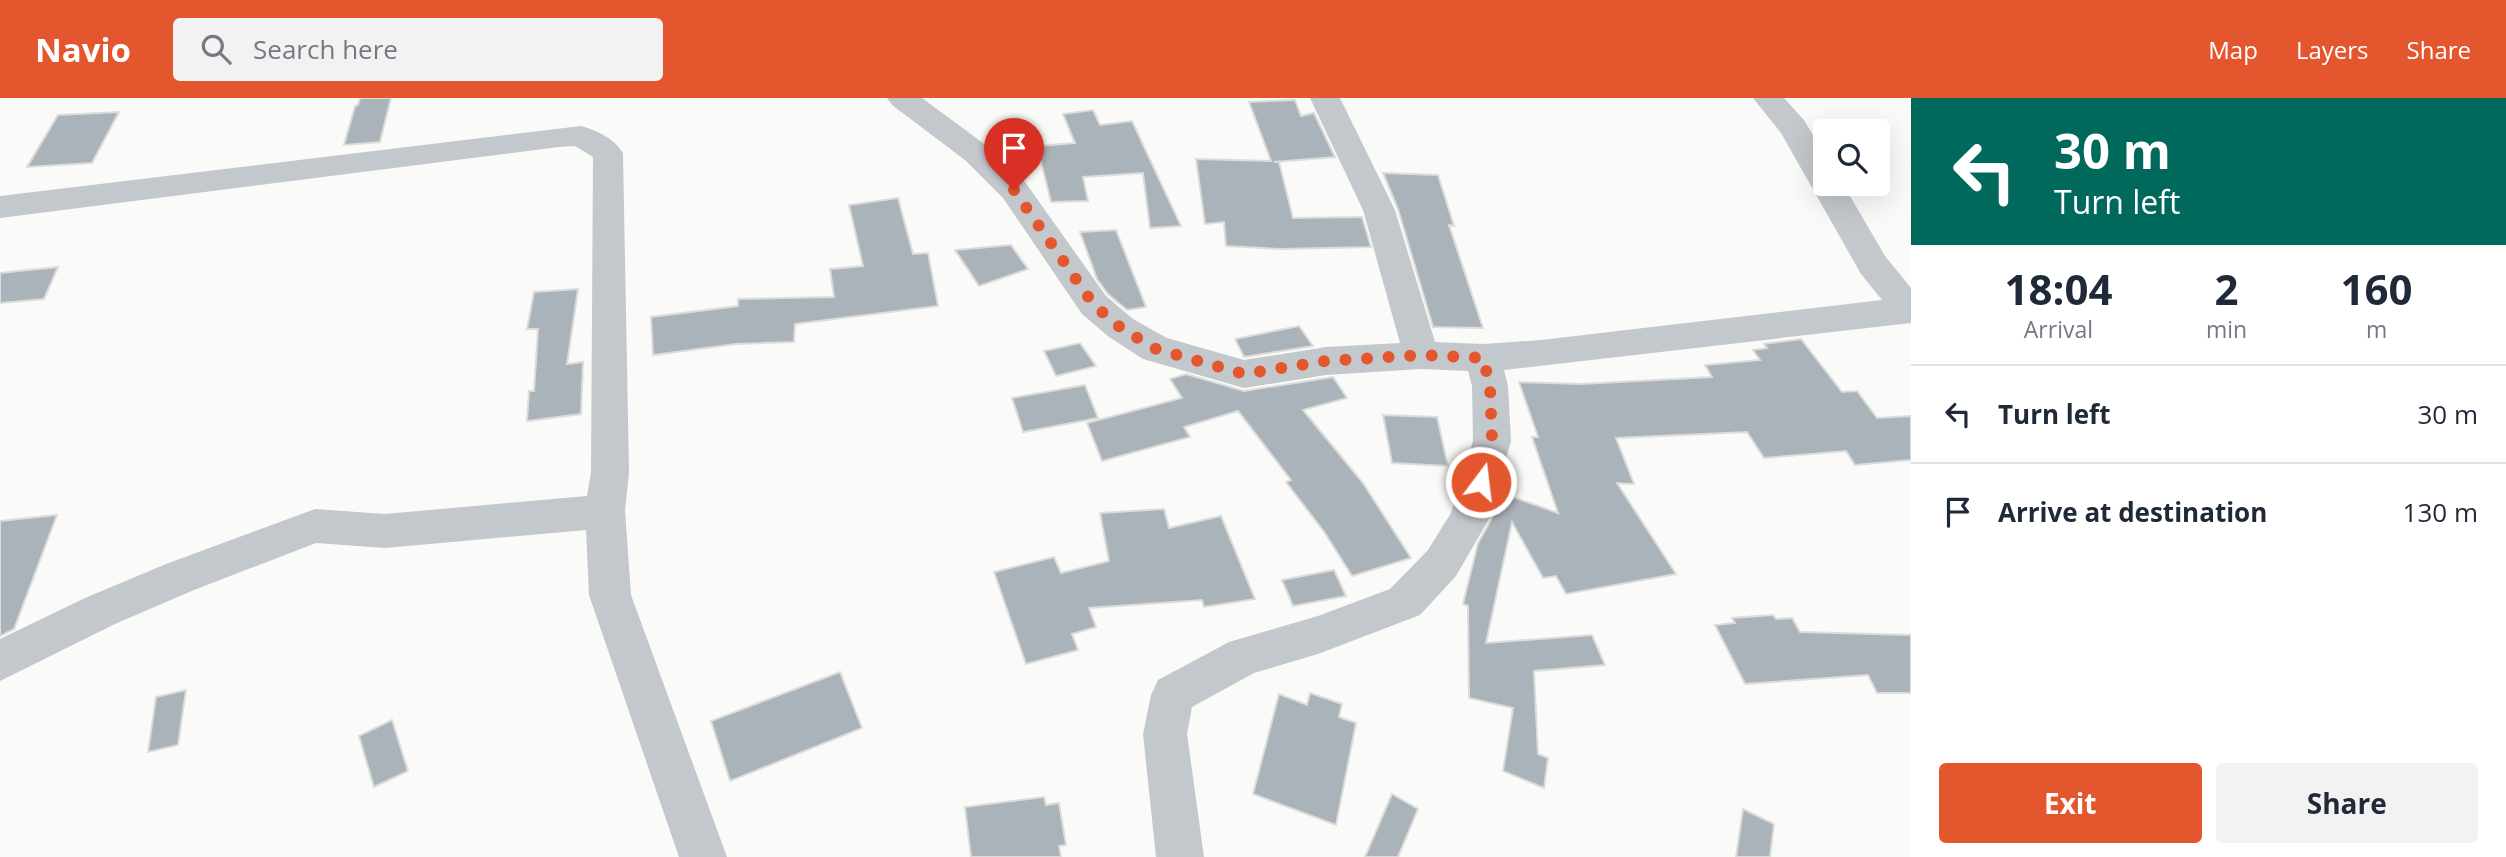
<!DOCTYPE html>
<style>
:root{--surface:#fff;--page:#f2f2f3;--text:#1f2937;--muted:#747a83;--line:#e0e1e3;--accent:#e4572e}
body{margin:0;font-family:"Open Sans",sans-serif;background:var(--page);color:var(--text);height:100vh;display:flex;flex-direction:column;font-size:26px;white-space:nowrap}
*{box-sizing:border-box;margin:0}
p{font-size:23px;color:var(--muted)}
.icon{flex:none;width:38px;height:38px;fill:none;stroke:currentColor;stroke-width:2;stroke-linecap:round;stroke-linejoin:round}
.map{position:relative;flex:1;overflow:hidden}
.panel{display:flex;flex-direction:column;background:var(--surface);width:595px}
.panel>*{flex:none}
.banner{background:#00695c;color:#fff;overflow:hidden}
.buttons{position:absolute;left:1813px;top:21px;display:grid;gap:14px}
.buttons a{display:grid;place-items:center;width:77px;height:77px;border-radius:7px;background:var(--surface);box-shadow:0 7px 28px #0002;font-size:35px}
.pin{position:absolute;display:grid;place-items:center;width:60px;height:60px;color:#fff;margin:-72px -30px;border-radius:50% 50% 50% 0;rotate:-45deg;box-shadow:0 0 7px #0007}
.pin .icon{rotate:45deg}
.me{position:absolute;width:77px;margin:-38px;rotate:15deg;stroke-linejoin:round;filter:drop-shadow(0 0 5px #0008)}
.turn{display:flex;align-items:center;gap:24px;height:147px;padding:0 28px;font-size:32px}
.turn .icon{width:91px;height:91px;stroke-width:2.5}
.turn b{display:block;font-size:49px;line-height:60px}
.eta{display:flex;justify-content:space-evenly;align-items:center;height:119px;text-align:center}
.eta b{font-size:42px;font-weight:700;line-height:49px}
.button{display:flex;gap:14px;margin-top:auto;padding:14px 28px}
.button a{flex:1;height:80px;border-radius:7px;background:var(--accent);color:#fff;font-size:28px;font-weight:700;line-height:80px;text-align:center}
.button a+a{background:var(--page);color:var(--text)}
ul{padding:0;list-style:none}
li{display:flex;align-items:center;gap:21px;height:98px;padding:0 28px;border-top:2px solid var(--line)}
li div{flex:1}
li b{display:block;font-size:26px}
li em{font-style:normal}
header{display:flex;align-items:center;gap:42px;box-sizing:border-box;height:98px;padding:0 35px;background:var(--accent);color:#fff}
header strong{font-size:33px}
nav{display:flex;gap:38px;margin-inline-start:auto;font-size:24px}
.search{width:490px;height:63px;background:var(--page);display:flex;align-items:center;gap:18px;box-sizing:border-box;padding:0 24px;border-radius:7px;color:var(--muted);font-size:26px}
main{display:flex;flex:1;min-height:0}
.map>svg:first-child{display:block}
</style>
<header>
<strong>Navio</strong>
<div class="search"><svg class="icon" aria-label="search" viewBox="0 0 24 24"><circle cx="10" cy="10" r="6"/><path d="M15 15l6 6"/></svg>Search here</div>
<nav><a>Map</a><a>Layers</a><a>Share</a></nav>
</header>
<main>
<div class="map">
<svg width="1911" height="759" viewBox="0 0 1911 759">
<rect width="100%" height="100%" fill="#fafaf8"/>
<g fill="#aab3b9" stroke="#dcdcda" stroke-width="2">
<polygon points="360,0 391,0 380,44 344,47 355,8 358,7"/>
<polygon points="1295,2 1301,18 1314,15 1335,59 1274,64 1279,64 1293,120 1362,119 1371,149 1280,151 1226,148 1224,124 1205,126 1196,61 1271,63 1249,4"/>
<polygon points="1093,12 1100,27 1132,23 1181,128 1150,130 1143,75 1083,79 1088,103 1051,104 1037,48 1075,45 1063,16"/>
<polygon points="119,14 92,65 27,69 58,17"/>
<polygon points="1383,75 1438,77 1454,128 1449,127 1483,230 1433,229 1398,111"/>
<polygon points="898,100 913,156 928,155 938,208 795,226 794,244 736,246 653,257 651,219 738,208 738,201 834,199 830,171 863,168 849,107"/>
<polygon points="1116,132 1146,209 1127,212 1108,196 1097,181 1080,134"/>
<polygon points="1011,147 1028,171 979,188 955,152"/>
<polygon points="58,169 44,201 0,205 0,175"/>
<polygon points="578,191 567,266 583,264 581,316 527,323 529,293 534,293 538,231 527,231 534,194"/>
<polygon points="1299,228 1313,248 1244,259 1235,241"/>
<polygon points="1801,241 1842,294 1857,293 1877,320 1911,318 1911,362 1855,367 1846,353 1764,360 1747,334 1616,340 1634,386 1617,385 1676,476 1566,496 1556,478 1543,480 1512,424 1486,545 1592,537 1605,567 1534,573 1538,656 1548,660 1544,690 1503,673 1513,610 1469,600 1468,508 1463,506 1478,445 1491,422 1499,394 1558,415 1532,339 1538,339 1519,284 1581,286 1712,279 1705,267 1760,262 1753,252 1767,250 1764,246"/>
<polygon points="1080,245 1096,268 1056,278 1044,253"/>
<polygon points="1186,276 1244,293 1333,279 1347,300 1303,312 1363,385 1411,460 1352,478 1325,435 1286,384 1291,382 1238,313 1184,329 1190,339 1102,363 1087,325 1182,300 1170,281"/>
<polygon points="1085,287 1098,320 1023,334 1012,300"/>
<polygon points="1383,317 1437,319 1448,368 1392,365"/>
<polygon points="1164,411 1169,430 1221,418 1255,501 1204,509 1202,502 1089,510 1096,529 1072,536 1078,552 1026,566 994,474 1054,459 1061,475 1109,463 1100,415"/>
<polygon points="57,417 14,531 0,538 0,423"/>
<polygon points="1334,472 1346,498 1293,508 1282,482"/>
<polygon points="1773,517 1776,521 1792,520 1800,534 1911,537 1911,595 1877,595 1868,577 1745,586 1715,527 1735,525 1732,520"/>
<polygon points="840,574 862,630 730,683 711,623"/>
<polygon points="186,592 178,647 148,654 156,599"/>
<polygon points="1310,595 1342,606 1339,619 1356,625 1336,727 1253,696 1279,596 1307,607"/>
<polygon points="392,622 408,673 374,689 359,638"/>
<polygon points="1392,696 1418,711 1398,759 1365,759"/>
<polygon points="1044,699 1046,707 1059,705 1066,747 1059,748 1061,759 971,759 965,709"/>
<polygon points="1743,711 1774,726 1770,759 1736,759"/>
</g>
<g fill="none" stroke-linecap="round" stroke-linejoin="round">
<g fill="#c3c8cc" fill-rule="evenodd">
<polygon points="887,0 922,0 987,48 1025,84 1106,198 1133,221 1167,240 1244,262 1326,249 1400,245 1363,112 1310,0 1340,0 1395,112 1435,244 1483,246 1541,242 1882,202 1861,176 1781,35 1753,0 1784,0 1804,22 1825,57 1825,86 1843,86 1885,158 1911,190 1911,225 1504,272 1508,288 1511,343 1489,421 1456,478 1420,517 1318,556 1254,575 1192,609 1187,636 1204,759 1156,759 1143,636 1151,597 1158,582 1229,544 1318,518 1390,491 1428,452 1451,415 1473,343 1472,288 1468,273 1421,271 1326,277 1244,290 1143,261 1109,239 1082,216 1003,100 965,62 892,7"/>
<path d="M581 28C596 32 615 41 623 55L629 374 625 413 631 497 727 759H679L589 497 586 432 385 450 316 445 194 492 115 526 0 583V541L85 500 166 466 315 411 385 416 587 398 591 374 593 59 575 48 559 49 0 120V98Z"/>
</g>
</g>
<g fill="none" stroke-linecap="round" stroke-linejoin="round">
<polyline stroke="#e4572e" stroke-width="12" stroke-dasharray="0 21.6" points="1014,92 1094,207 1121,230 1156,251 1244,276 1326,263 1421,257 1483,260 1490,288 1492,342 1481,384"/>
</g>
</svg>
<div class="buttons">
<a><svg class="icon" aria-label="search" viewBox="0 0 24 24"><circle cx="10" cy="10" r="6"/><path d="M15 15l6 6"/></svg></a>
</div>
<div class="pin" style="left:1014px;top:92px;background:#d93025"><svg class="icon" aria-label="arrive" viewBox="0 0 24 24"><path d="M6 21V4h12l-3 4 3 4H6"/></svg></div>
<svg class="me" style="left:1481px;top:384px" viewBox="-20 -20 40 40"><circle r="17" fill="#e4572e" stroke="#fff" stroke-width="3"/><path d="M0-11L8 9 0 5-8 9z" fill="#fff"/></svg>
</div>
<section class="panel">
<div class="banner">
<div class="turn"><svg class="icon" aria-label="left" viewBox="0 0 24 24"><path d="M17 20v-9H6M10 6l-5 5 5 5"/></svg><div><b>30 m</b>Turn left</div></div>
</div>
<div class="eta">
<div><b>18:04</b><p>Arrival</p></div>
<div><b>2</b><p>min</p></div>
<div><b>160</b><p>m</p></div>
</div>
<ul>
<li><svg class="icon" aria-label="left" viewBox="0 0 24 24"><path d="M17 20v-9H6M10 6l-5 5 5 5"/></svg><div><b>Turn left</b></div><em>30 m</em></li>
<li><svg class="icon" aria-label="arrive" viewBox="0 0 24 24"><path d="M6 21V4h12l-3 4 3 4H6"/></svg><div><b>Arrive at destination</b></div><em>130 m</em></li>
</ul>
<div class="button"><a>Exit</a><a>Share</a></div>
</section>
</main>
